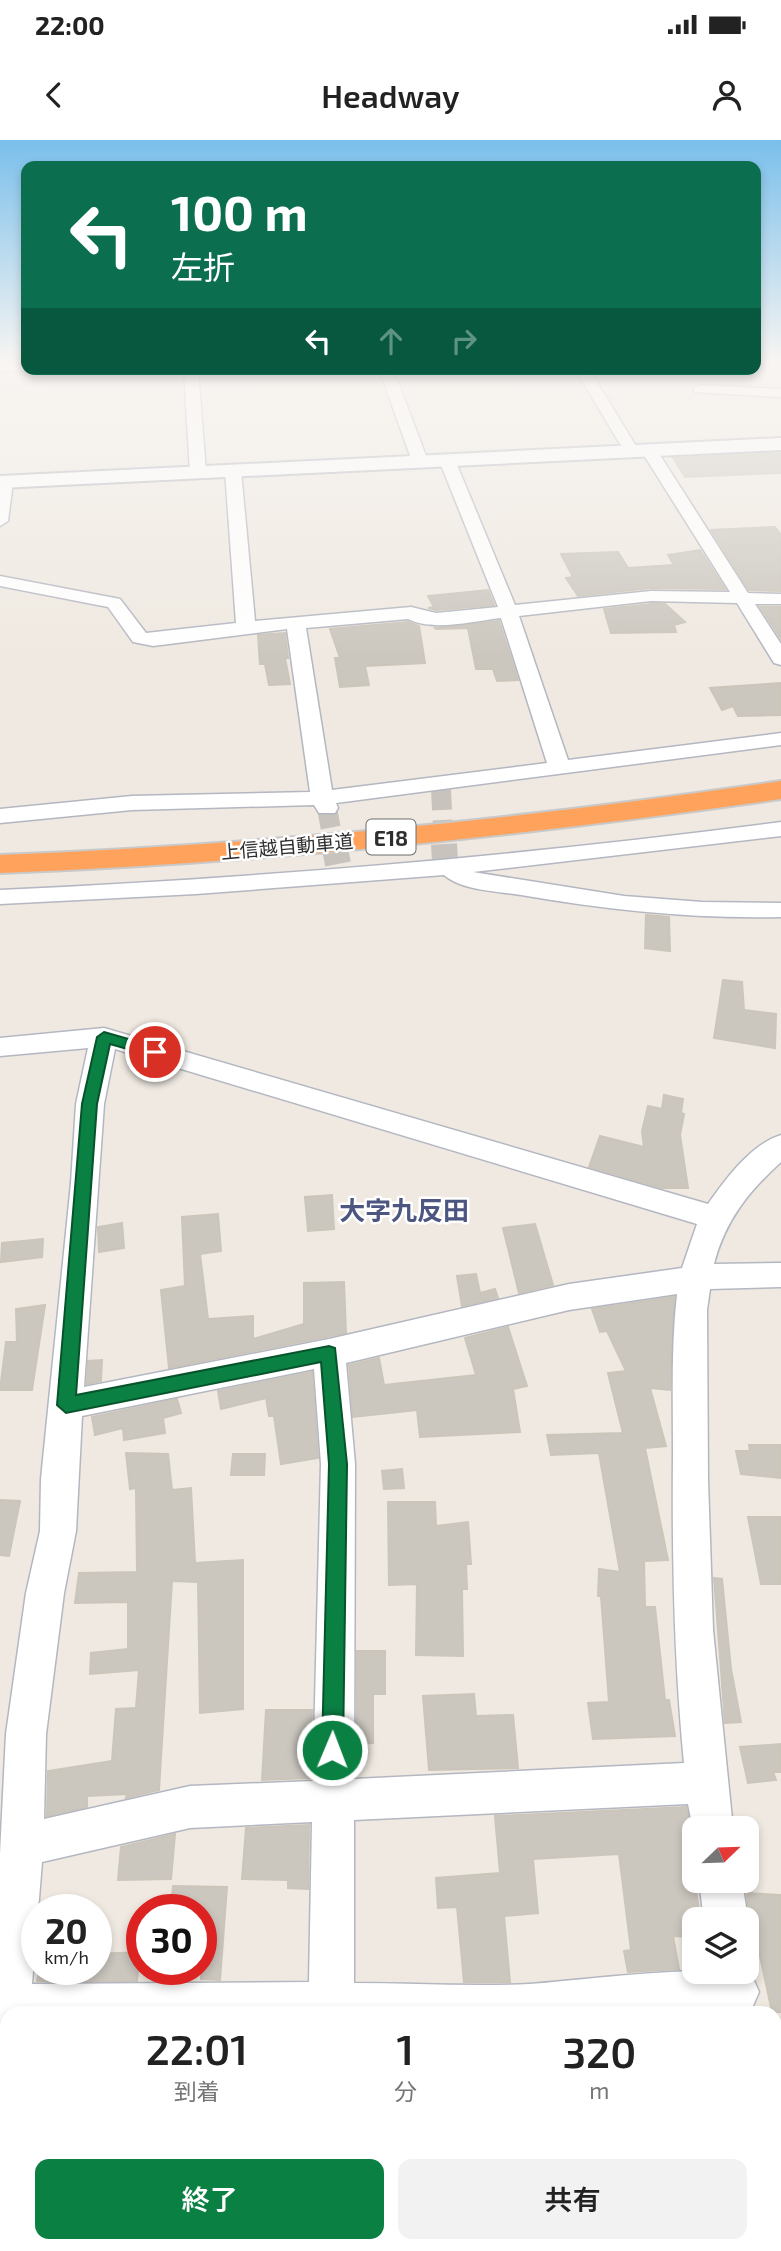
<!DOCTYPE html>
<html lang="ja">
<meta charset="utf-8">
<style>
:root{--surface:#fff;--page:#f2f2f2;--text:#222;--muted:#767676;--accent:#0b8043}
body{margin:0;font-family:"Exo 2","Noto Sans JP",sans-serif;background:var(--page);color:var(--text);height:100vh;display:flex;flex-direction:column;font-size:26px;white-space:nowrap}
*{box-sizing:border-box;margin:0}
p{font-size:23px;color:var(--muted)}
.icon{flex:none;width:38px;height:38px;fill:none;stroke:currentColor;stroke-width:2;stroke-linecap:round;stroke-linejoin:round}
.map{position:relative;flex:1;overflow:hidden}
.details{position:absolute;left:0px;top:1866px;width:782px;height:247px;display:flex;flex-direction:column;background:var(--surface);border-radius:21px 21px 0 0;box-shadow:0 4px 10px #0003}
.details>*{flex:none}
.guide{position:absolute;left:21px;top:21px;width:740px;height:214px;border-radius:14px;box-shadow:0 4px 10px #0003;background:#0b6e4f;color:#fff;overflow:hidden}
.needle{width:46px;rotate:67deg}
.controls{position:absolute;left:682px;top:1676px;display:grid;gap:14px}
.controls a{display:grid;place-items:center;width:77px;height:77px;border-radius:14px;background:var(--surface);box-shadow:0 4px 10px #0003;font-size:35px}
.speed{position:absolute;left:21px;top:1754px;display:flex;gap:14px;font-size:35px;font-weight:700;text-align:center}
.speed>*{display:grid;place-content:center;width:91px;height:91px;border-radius:50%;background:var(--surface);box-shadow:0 4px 10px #0003;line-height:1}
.speed small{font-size:18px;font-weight:400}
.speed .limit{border:10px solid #d22;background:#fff;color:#111}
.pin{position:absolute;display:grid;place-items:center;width:60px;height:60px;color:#fff;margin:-30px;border:4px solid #fff;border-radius:50%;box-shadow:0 2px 7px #0007}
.me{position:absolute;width:77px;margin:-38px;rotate:1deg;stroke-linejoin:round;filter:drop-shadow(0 0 5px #0008)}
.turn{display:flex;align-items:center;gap:24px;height:147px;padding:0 35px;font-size:32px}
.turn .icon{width:91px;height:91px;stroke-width:2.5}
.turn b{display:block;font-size:49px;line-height:60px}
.lanes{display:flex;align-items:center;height:66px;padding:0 35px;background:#0003;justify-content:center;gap:35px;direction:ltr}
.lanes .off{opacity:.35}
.eta{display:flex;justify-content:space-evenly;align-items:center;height:119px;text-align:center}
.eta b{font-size:42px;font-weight:600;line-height:49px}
.action{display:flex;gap:14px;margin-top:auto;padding:14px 35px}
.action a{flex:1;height:80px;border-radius:14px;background:var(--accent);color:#fff;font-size:28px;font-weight:600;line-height:80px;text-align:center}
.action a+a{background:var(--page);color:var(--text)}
.status{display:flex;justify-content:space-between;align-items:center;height:49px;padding:0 35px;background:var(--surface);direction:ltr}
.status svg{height:19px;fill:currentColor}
header{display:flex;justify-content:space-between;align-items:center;height:91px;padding:0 35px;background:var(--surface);font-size:32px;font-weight:600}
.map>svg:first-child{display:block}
</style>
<div class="status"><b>22:00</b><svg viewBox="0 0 49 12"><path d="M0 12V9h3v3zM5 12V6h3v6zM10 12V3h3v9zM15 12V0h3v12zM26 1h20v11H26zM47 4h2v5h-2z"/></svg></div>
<header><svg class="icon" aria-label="back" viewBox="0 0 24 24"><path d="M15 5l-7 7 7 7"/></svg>Headway<svg class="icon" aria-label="person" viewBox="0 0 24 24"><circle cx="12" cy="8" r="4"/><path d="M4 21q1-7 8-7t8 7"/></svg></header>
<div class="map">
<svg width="781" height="2111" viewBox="0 0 781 2111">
<rect width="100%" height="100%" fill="#efe9e1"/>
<g fill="#cbc7bf" stroke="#cbc5ba" stroke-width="2">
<polygon points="781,313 781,333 685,337 673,318"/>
<polygon points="775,387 781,395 781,451 749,450 711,390"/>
<polygon points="700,410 725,449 651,448 578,456 566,438 573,437 561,414 618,412 628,428 674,425 668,415"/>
<polygon points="488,450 494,465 436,470 428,468 434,467 428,456"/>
<polygon points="651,464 665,464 685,482 674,485 676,492 611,493 604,469"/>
<polygon points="760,467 781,467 781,499"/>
<polygon points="499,481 518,540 497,541 493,529 476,529 468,488 436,489 435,488"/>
<polygon points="408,482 419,486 425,523 365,526 369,545 340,547 335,518 340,518 330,489"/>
<polygon points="285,493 288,518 285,518 290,544 269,545 265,524 260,524 258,495"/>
<polygon points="781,543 781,575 738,576 733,566 722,570 710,548"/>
<polygon points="646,775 669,777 670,811 645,808"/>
<polygon points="723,840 742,842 744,870 776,874 775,908 714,898"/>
<polygon points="664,955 683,959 681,973 684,974 680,995 688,1048 662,1048 589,1027 600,996 644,1007 642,991 648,966 662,969"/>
<polygon points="332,1055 334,1089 308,1091 305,1057"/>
<polygon points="218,1074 221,1111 200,1114 208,1179 253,1176 253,1199 304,1184 304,1143 344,1142 346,1193 169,1228 161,1150 185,1146 182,1077"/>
<polygon points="122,1083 124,1108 99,1112 98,1087"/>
<polygon points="535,1084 553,1145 519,1153 503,1088"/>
<polygon points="43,1099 42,1117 1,1122 2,1103"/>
<polygon points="476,1134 480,1153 495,1149 498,1158 462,1166 457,1136"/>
<polygon points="674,1157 670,1250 650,1248 666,1306 645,1308 668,1420 644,1421 645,1467 655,1467 665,1560 669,1560 675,1596 593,1599 588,1563 609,1562 601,1456 598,1456 599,1429 620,1432 599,1313 551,1315 547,1295 623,1293 608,1233 626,1231 607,1191 600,1192 592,1169"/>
<polygon points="45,1165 32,1250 0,1250 6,1202 17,1202 16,1169"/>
<polygon points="508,1187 527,1246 513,1249 520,1292 420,1297 417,1270 353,1277 349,1225 379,1218 384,1245 476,1235 465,1198"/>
<polygon points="102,1220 101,1241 87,1244 88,1221"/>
<polygon points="312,1232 318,1318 281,1324 274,1276 269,1276 266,1258 221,1269 218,1251"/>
<polygon points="177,1259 181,1273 163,1278 165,1293 124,1300 123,1288 95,1295 92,1277"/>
<polygon points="749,1305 781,1305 781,1338 741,1334 736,1311 750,1311"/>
<polygon points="126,1313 168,1314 172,1350 191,1348 195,1423 243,1420 243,1569 200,1573 198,1442 172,1441 159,1650 126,1658 127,1654 87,1656 87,1667 47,1676 48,1631 112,1621 116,1569 136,1568 139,1530 90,1534 91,1513 128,1509 128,1462 75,1463 79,1433 137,1432 136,1348 130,1349"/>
<polygon points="233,1314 265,1314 264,1335 231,1335"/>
<polygon points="402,1329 404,1348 384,1349 382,1331"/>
<polygon points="0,1360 20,1361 9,1416 0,1415"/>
<polygon points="388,1362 435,1362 436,1386 468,1382 471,1424 466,1424 467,1449 462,1449 463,1516 416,1515 417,1444 389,1445"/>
<polygon points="748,1377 781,1377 781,1444 761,1444"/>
<polygon points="714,1438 722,1439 731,1529 741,1582 725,1583"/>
<polygon points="357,1511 385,1511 385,1554 373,1554 373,1603 357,1604"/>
<polygon points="474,1554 476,1576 513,1575 518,1628 429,1630 423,1556"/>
<polygon points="266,1570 312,1570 310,1638 262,1640"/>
<polygon points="781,1604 781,1632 773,1632 776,1640 748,1643 740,1607"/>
<polygon points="686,1667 695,1700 695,1746 701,1780 695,1780 695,1797 673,1796 679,1829 628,1832 624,1811 631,1810 619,1714 533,1719 538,1773 504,1776 510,1842 464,1842 457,1767 438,1768 436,1738 500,1733 495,1676"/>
<polygon points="309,1685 308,1749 288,1748 288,1740 242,1739 246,1688"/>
<polygon points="175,1694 171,1739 118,1740 121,1707"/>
<polygon points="173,1746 227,1747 220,1840 201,1839 201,1769 171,1769"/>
<polygon points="747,1753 781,1755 781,1872 772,1872 760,1816 752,1815"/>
<polygon points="140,1812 137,1841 37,1841 39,1829 96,1829 96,1814"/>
</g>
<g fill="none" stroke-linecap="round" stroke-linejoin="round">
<g stroke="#c8c4bd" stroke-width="20" stroke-dasharray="20 10" stroke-linecap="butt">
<polyline points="441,650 444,706"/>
<polyline points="327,668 334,706"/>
</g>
<g stroke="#c8c4bd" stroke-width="26" stroke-dasharray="26 13" stroke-linecap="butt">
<polyline points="334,704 338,724"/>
<polyline points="444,704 445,721"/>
</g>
<g stroke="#b4b7c1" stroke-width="4">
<polygon id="lane" points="775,1964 781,1965 781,1987 775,1986"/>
</g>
<g stroke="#b4b7c1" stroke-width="3">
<g id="street">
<polygon points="26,223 26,229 31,230 0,232 0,224"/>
<polygon points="184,229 198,229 206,333 198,338 190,333"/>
<polygon points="379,229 393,229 428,321 426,324 414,324 412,321"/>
<polygon points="575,229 589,229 639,311 636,314 626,314"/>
<polygon points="700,245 781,249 781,257 695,252 693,249"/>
<path d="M650 307 658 312 748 453 781 454V464H755L781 504V525L774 523 737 463 651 461 519 476 568 620 781 593V605L336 663 338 668 335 673H319L314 665 132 670 0 683V669L132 656 310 652 287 489 153 506 133 502 108 467 0 446V436L120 459 146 493 236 483 225 331 233 326 241 331 255 481 411 467 436 473 498 467 439 320 447 315 455 320 515 465 651 451 730 452 642 312ZM501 478 547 623 332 650 306 488 408 479C434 492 473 481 501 478Z"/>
<polygon points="5,337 13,342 8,381 0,386 0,338"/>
<path d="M781 682V696L473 732 624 756 702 762 781 763V777C693 779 607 770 521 755 497 751 463 751 444 735L196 754 0 764V750C262 738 521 716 781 682Z"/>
<path d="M104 888 708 1064C725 1040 751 1004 781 995V1022C748 1052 725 1081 714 1124L781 1123V1147L710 1149 707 1170 708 1340 713 1490 733 1689H695V1698L688 1664 354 1680V1843C412 1843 471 1847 529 1844 575 1841 717 1822 752 1836L759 1852 752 1868 741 1872H7V1938L0 1941V1714L6 1594 26 1453 40 1391 41 1339 71 1043 76 964 88 908 0 916V898ZM115 909 697 1084 682 1128 569 1144 329 1199 84 1247 104 964ZM677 1154C671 1207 673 1261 673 1314 672 1417 674 1521 684 1623L354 1639 355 1324 346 1223 569 1170ZM314 1229 321 1324 313 1641 190 1646 44 1679 46 1594 64 1453 76 1391 82 1276ZM312 1682 309 1842 32 1844 42 1722 190 1688Z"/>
<polygon points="699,1741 742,1741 748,1780 747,1781 704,1780"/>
<polygon points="775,2085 781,2088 781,2111 739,2111 738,2105 775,2105"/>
</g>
</g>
<g stroke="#b4b7c1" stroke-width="4">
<polygon id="secondary" points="781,298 781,310 0,348 0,336"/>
</g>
<g stroke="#c9c9c9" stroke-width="4">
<path id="highway" d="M781 641V659C522 696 262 723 0 733V715C262 705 522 679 781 641Z"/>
</g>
<use href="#lane" fill="#fff" fill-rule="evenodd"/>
<use href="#street" fill="#fff" fill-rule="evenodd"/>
<use href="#secondary" fill="#fff" fill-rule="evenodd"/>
<use href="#highway" fill="#ffa35c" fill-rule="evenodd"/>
</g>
<linearGradient id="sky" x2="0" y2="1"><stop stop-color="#7abfeb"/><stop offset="0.43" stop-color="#f8f5f2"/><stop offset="1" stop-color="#f8f5f2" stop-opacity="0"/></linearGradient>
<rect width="781" height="517" fill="url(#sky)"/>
<polygon fill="#0b8043" stroke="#07532c" stroke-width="2" points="104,892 160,908 162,912 155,917 110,904 97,964 76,1255 329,1206 335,1208 347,1324 343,1610 340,1618 332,1621 325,1618 322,1610 329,1324 321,1222 66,1273 57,1265 82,964 97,897"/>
<g text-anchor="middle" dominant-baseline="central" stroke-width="5" stroke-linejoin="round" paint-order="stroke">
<g font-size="19" fill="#2e2e2e" stroke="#fff">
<text transform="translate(287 706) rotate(-5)">上信越自動車道</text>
</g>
<rect fill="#fff" stroke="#6d6d6d" stroke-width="2" x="366.5" y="679.5" width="49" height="35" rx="5"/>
<g font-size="21" font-weight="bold" fill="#2e2e2e">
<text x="391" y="697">E18</text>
</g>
<g font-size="26" font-weight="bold" fill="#4d5680" stroke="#fff">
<text x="404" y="1069">大字九反田</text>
</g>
</g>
</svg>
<div class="controls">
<a><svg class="needle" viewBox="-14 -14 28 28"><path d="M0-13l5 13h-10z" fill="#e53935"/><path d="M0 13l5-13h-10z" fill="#767676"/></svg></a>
<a><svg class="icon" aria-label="layers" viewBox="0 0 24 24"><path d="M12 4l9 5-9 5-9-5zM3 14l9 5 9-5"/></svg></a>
</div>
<div class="speed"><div>20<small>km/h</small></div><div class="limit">30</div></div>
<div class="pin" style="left:155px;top:912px;background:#d93025"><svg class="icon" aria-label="arrive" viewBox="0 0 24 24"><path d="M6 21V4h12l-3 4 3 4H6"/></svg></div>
<svg class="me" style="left:332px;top:1610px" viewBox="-20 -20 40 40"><circle r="17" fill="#0b8043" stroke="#fff" stroke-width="3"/><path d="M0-11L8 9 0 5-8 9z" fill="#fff"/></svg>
<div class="guide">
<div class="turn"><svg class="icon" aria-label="left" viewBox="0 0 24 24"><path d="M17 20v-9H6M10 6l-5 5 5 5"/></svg><div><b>100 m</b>左折</div></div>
<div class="lanes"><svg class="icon" aria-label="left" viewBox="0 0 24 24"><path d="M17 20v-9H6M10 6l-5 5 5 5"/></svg><svg class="icon off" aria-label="ahead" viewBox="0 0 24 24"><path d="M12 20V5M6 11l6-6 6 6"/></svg><svg class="icon off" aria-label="right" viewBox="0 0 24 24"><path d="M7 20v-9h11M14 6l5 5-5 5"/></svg></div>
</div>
<section class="details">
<div class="eta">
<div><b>22:01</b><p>到着</p></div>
<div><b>1</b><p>分</p></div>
<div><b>320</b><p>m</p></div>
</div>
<div class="action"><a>終了</a><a>共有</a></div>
</section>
</div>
